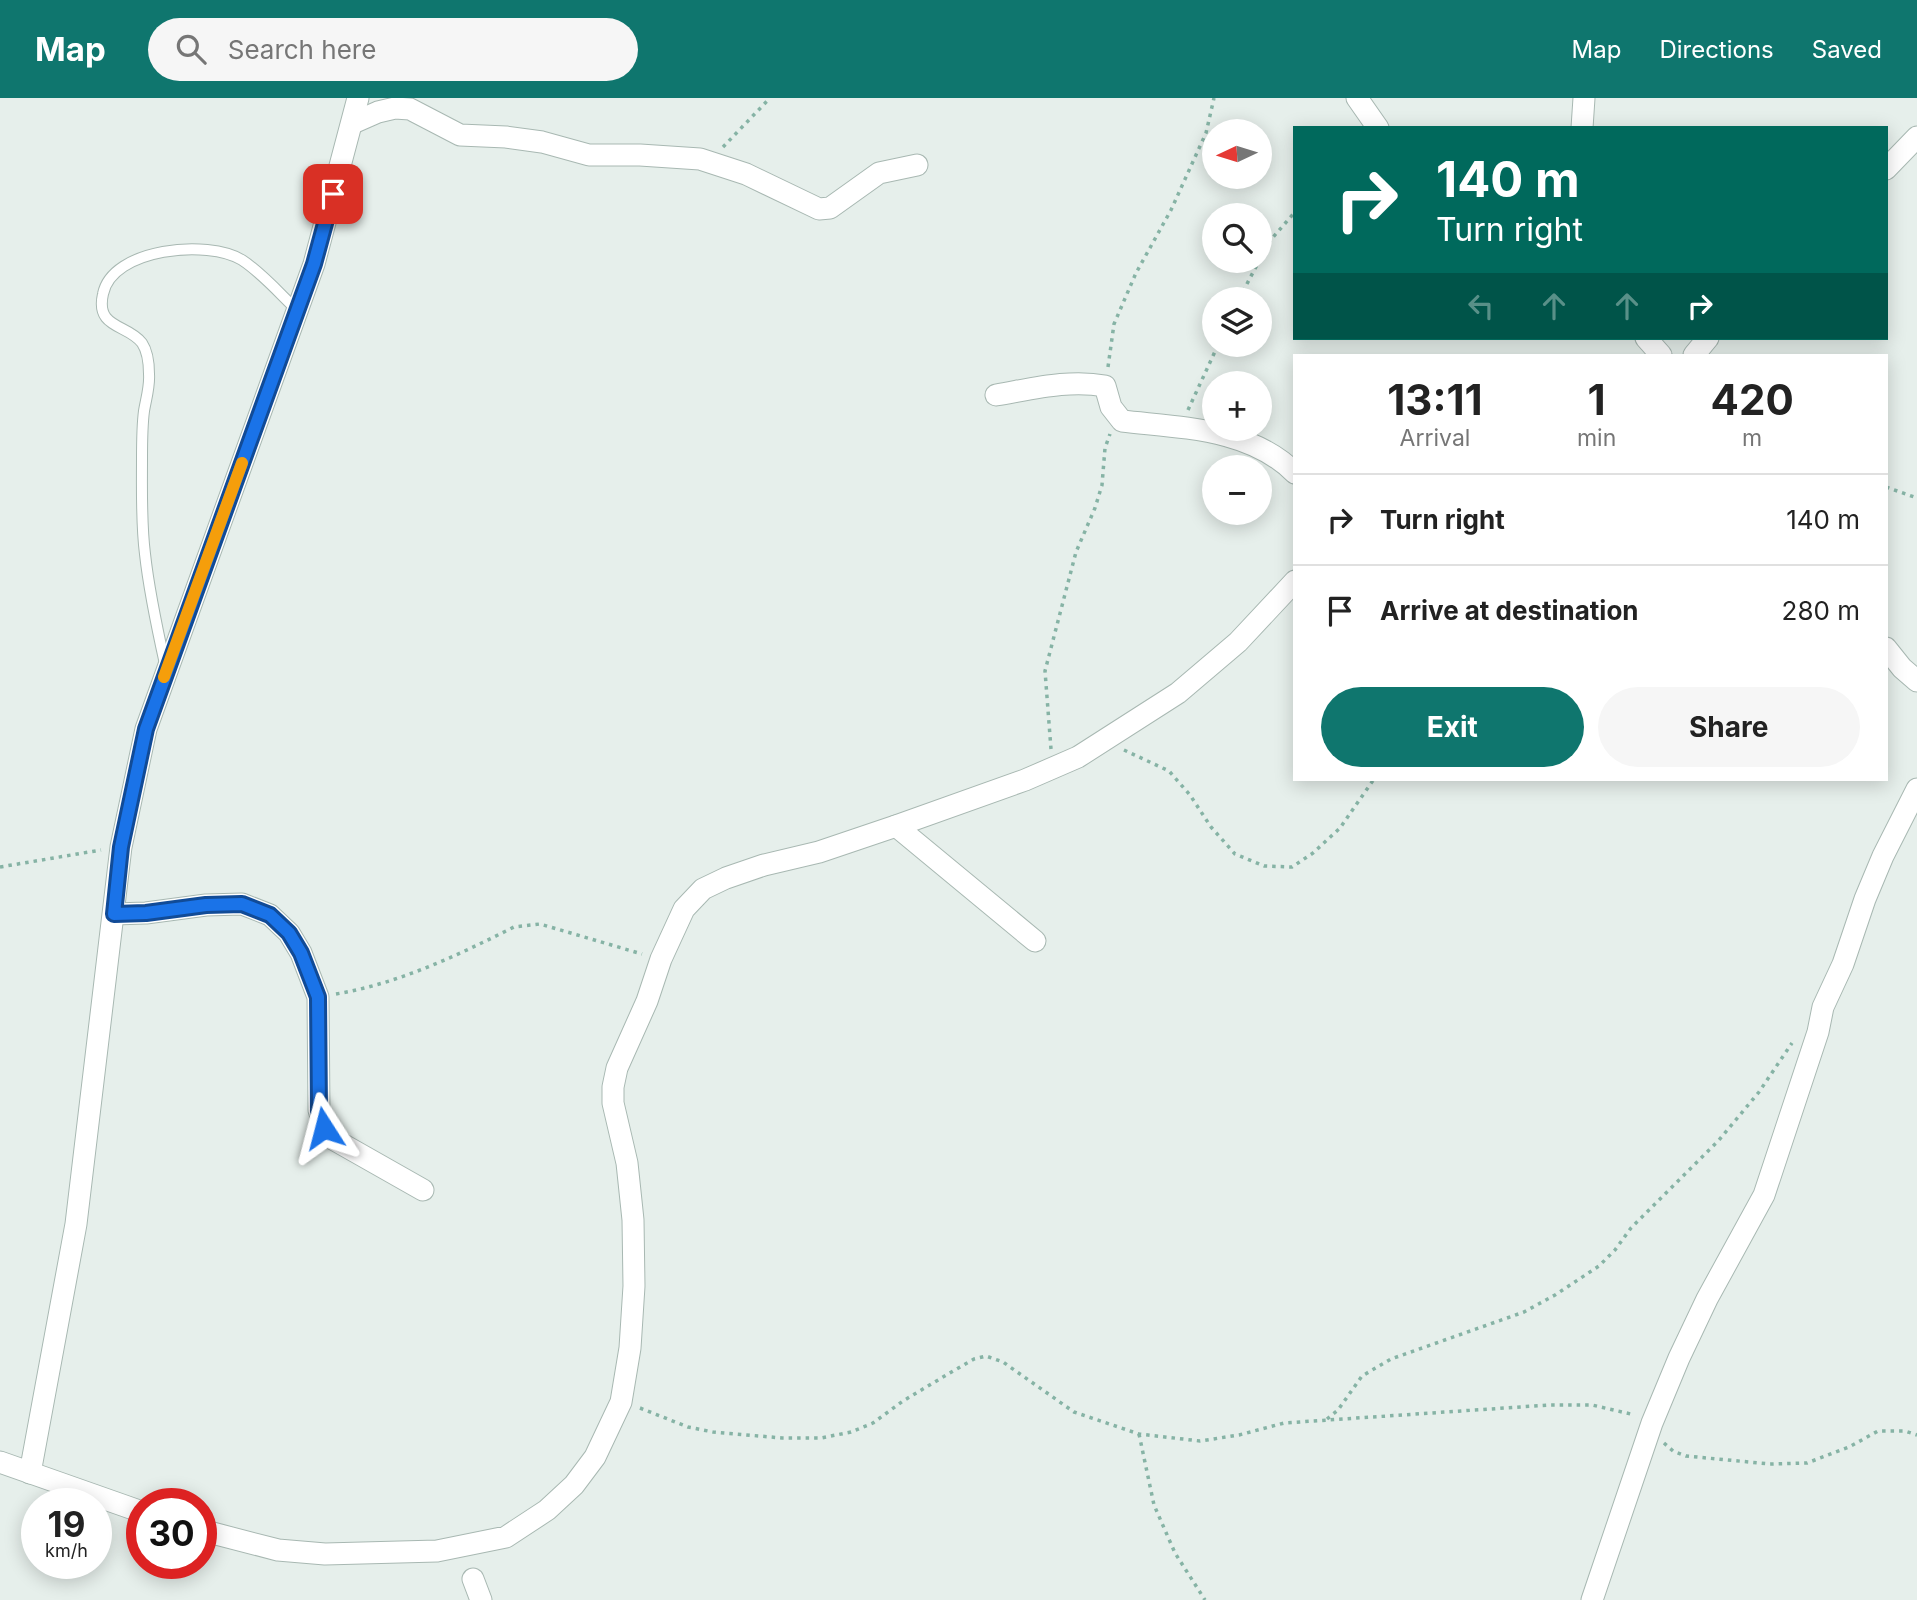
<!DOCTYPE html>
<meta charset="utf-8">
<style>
:root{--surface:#fff;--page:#f6f6f6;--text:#222;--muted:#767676;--line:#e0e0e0;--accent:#0f766e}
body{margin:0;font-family:Inter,sans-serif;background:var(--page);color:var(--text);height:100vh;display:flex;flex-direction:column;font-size:26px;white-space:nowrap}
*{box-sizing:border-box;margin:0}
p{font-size:23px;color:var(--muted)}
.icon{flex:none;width:38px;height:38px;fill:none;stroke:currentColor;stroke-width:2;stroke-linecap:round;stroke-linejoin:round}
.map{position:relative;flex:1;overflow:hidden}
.panel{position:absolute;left:1293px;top:256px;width:595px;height:427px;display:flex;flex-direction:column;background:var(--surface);border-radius:0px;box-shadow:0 4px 18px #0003}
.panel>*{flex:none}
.hud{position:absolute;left:1293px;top:28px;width:595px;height:214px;border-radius:0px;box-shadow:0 4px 18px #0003;background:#00695c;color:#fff;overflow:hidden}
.needle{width:46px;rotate:266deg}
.controls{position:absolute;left:1202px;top:21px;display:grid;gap:14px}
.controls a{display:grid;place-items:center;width:70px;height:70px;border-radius:50%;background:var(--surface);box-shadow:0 4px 18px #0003;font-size:35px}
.speed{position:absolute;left:21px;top:1390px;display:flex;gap:14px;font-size:35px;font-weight:700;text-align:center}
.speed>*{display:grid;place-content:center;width:91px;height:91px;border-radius:50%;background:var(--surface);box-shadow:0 4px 18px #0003;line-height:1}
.speed small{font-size:18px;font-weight:400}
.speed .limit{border:10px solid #d22;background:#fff;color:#111}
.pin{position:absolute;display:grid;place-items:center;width:60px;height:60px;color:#fff;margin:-30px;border-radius:14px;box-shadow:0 4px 10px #0006}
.me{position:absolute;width:77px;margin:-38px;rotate:351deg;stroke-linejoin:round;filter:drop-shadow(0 0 5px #0008)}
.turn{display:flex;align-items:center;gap:24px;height:147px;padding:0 28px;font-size:32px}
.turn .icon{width:91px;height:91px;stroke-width:2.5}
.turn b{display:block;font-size:49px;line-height:60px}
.lanes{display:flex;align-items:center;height:66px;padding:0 28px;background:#0003;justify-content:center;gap:35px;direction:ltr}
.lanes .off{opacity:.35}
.eta{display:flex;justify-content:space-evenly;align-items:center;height:119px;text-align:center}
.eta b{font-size:42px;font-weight:700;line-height:49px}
.button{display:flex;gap:14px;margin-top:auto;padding:14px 28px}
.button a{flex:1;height:80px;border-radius:42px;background:var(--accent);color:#fff;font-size:28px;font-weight:700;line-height:80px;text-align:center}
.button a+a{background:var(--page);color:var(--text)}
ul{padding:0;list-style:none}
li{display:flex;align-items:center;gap:21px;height:91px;padding:0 28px;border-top:2px solid var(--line)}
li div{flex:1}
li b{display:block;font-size:26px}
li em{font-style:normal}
header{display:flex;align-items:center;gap:42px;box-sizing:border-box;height:98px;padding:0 35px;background:var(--accent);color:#fff}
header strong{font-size:33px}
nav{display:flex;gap:38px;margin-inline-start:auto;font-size:24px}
.search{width:490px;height:63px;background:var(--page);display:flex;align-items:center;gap:18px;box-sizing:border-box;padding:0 24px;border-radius:38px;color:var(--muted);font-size:26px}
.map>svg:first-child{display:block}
</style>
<header>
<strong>Map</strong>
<div class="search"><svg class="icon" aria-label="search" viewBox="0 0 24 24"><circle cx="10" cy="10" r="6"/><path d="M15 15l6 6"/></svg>Search here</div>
<nav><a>Map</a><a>Directions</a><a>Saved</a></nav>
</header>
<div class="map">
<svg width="1917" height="1502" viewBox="0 0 1917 1502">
<rect width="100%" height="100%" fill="#e6efeb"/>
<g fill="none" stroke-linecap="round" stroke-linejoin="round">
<g stroke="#a8b8b2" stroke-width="12">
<path id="service" d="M165 566C157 530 149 493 145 456 141 425 142 392 142 361 142 345 142 328 144 313 146 301 150 288 149 276 149 266 148 254 142 245 128 226 95 231 103 196 112 150 208 141 242 162 262 175 280 196 297 212"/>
</g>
<g stroke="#a8b8b2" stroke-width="23">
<g id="minor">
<polyline points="1357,0 1378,30"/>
<polyline points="353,25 378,14 395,10 410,11 460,37 506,39 542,44 589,57 640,57 700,61 746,76 819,111 830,110 879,75 917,67"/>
<polyline points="1582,30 1584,0"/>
<polyline points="1886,71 1917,39"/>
<polyline points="1646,240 1661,257"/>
<polyline points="1694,257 1708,240"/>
<path d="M996 297C1032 291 1069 281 1105 288L1111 309 1122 323C1182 330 1250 330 1295 375"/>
<polyline points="896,728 1035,843"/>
<polyline points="114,816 146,815 206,807 242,806 270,817 289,835 301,855 318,899 319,1012 325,1030 333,1041 423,1092"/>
<polyline points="473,1481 481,1502"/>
<polyline points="1592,1502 1652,1325 1679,1260 1707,1201 1764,1097 1818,934 1823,909 1843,866 1865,801 1883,758 1917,691"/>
</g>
</g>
<g stroke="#a8b8b2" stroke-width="23">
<g id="tertiary">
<polyline points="1886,550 1902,570 1917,583"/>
<polyline points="0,1364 142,1414"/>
<polyline points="30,1375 76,1126 121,749 146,631 314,166 358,0"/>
<polyline points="201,1432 278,1452 325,1456 437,1453 506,1439 547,1412 574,1387 595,1359 621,1304 630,1250 634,1188 633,1122 627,1065 613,1005 613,989 617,970 647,903 661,861 684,811 703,791 726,780 764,767 819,754 896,728 1025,682 1078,659 1178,595 1238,544 1295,483"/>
</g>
</g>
<g stroke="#86b3a5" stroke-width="3.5" stroke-dasharray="3.5 5" stroke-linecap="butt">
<polyline points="723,49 770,0"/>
<polyline points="1260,160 1268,145 1295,114"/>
<polyline points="1239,201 1259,163"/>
<polyline points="1108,269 1114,226 1136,175 1171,112 1206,35 1214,0"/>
<polyline points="1188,312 1218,247"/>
<polyline points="1886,389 1917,400"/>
<polyline points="1051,651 1045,573 1076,454 1095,410 1102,387 1105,350 1110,336"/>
<polyline points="1124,652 1169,673 1190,697 1211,729 1235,756 1264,768 1292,769 1313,755 1340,730 1374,681"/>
<polyline points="0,769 101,752"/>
<path d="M336 896C400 885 456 858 514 829L540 826 642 856"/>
<polyline points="640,1310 688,1329 713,1334 782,1340 821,1340 851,1334 873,1325 903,1303 953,1273 974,1261 986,1258 1003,1264 1074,1314 1139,1336 1200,1343 1239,1337 1284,1325 1549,1307 1592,1307 1635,1317"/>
<polyline points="1327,1321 1338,1312 1362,1278 1391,1261 1524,1214 1555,1197 1599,1168 1615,1152 1631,1130 1719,1042 1759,994 1792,945"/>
<polyline points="1139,1336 1154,1407 1175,1455 1205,1502"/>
<polyline points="1664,1345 1673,1353 1686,1358 1770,1366 1807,1365 1849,1349 1878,1333 1905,1333 1917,1337"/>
</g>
<use href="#service" stroke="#fff" stroke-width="10"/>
<use href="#minor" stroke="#fff" stroke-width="21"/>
<use href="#tertiary" stroke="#fff" stroke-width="21"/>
</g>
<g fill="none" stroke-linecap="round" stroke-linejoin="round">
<g stroke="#114b97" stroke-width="18">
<polyline id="route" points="324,1030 319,1013 318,899 301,855 289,835 270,817 242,806 206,807 146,815 114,816 121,749 146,631 314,166 333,96"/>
</g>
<use href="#route" stroke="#1a73e8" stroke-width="12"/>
<polyline stroke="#f59e0b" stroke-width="12" points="164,579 242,365"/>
</g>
</svg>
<div class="controls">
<a><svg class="needle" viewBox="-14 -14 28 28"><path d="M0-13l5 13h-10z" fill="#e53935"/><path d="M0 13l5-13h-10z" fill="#767676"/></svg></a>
<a><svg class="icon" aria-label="search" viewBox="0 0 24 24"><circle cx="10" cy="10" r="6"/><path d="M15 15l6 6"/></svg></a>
<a><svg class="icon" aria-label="layers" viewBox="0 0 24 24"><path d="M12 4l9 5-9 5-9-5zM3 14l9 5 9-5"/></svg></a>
<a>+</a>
<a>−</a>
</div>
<div class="speed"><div>19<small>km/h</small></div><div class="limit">30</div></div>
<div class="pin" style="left:333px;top:96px;background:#d93025"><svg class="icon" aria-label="arrive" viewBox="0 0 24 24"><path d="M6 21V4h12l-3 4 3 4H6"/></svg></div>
<svg class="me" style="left:324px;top:1030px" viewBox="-20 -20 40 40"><path d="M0-17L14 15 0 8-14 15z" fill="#1a73e8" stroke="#fff" stroke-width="4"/></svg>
<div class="hud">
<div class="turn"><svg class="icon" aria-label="right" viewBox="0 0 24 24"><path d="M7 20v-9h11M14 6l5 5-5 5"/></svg><div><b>140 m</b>Turn right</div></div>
<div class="lanes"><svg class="icon off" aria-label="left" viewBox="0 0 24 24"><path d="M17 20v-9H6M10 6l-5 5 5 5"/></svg><svg class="icon off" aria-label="ahead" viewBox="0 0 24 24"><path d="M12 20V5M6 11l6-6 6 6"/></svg><svg class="icon off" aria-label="ahead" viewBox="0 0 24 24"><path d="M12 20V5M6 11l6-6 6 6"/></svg><svg class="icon" aria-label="right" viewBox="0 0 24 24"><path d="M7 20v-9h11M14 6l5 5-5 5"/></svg></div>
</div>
<section class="panel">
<div class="eta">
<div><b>13:11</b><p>Arrival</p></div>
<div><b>1</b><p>min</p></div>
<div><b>420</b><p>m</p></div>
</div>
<ul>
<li><svg class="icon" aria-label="right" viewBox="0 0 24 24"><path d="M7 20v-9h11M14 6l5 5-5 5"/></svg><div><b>Turn right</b></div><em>140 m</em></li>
<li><svg class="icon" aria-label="arrive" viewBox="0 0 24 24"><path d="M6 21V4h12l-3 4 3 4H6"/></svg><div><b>Arrive at destination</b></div><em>280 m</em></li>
</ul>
<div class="button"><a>Exit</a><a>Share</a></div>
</section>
</div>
